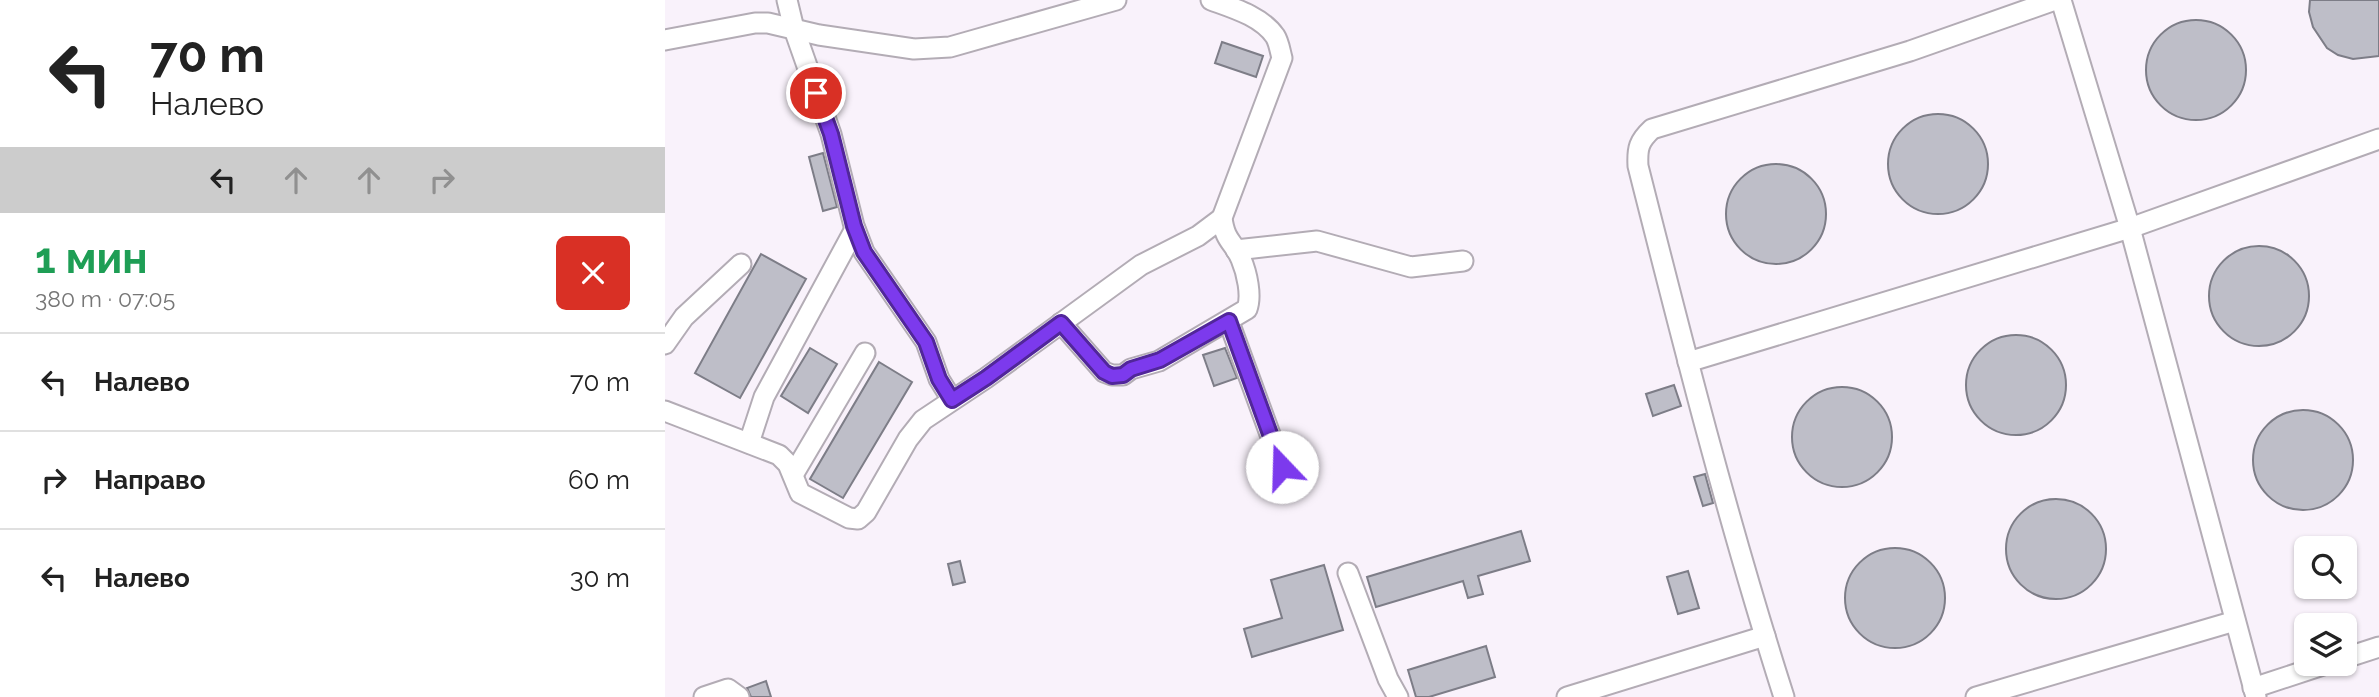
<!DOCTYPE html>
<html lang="ru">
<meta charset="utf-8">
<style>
:root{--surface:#fff;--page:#f6f6f6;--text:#222;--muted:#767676;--line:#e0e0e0}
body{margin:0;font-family:Raleway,sans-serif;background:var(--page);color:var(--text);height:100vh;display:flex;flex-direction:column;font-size:26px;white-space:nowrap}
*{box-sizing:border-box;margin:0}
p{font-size:23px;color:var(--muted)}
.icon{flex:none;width:38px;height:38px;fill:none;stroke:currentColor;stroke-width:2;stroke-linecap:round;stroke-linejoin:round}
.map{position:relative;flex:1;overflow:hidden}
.drawer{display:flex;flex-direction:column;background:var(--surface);width:665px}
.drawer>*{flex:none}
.banner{background:#fff;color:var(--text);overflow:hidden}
.controls{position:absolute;left:1629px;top:536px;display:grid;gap:14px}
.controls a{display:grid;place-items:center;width:63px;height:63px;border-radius:10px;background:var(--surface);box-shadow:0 2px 5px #0004;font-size:35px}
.pin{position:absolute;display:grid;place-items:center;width:60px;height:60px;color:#fff;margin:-30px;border:4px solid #fff;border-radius:50%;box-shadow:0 2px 7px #0007}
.me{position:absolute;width:77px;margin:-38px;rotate:339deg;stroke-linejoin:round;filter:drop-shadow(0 0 5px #0008)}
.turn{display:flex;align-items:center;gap:24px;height:147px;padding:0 35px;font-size:32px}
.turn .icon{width:91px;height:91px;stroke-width:2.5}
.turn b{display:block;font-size:49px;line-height:60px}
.lanes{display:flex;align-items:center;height:66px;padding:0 35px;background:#0003;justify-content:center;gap:35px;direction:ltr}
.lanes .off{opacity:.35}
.round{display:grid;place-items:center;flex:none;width:74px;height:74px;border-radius:10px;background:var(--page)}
.summary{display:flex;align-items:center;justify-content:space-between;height:119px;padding:0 35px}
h1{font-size:42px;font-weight:700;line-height:52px;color:#1e9e55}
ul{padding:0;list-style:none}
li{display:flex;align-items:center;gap:21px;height:98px;padding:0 35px;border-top:2px solid var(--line)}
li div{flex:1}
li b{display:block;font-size:26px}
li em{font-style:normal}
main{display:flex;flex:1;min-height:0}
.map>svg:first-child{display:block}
</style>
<main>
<section class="drawer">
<div class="banner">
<div class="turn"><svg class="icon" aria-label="left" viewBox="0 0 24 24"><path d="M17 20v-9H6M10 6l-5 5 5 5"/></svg><div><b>70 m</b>Налево</div></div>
<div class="lanes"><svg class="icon" aria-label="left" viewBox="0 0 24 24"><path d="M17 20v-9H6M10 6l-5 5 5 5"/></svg><svg class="icon off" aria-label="ahead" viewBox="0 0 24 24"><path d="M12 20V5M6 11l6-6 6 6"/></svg><svg class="icon off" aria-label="ahead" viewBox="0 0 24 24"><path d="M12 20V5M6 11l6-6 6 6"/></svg><svg class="icon off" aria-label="right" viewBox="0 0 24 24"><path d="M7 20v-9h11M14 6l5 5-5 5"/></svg></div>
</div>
<div class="summary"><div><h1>1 мин</h1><p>380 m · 07:05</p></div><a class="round" style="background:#d93025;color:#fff"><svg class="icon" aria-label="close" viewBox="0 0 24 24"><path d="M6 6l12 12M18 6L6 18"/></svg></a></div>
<ul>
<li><svg class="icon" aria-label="left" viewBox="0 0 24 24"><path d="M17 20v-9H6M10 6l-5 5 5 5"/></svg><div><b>Налево</b></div><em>70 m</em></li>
<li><svg class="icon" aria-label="right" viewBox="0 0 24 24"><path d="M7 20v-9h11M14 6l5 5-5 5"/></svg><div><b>Направо</b></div><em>60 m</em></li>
<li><svg class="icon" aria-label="left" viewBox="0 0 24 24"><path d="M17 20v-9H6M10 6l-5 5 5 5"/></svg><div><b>Налево</b></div><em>30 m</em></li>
</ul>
</section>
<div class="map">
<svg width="1714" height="697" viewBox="0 0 1714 697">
<rect width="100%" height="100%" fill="#f9f2fb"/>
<g fill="#bebec8" stroke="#7d7d87" stroke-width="2">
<polygon points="1645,0 1714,0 1714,56 1688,59 1673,55 1662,48 1648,27 1644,12"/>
<circle cx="1531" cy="70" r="50"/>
<polygon points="557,42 598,56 591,77 550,63"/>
<circle cx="1273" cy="164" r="50"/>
<polygon points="158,153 172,207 158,211 144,157"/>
<circle cx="1111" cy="214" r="50"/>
<circle cx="1594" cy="296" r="50"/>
<polygon points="96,254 141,279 75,398 30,373"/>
<circle cx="1351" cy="385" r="50"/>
<polygon points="145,348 172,364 143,413 116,396"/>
<polygon points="560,348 572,378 549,386 538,355"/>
<polygon points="214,362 247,382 178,498 145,479"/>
<polygon points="1009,385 1016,406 988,416 981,394"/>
<circle cx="1177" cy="437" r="50"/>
<circle cx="1638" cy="460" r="50"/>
<polygon points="1040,474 1048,503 1038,506 1029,477"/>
<circle cx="1391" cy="549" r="50"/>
<polygon points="856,531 865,561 813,576 818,594 803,598 798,581 711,607 702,577"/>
<circle cx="1230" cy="598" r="50"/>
<polygon points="295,561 300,582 288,585 283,564"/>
<polygon points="659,565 678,630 587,657 579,629 617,618 606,580"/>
<polygon points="1023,571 1034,608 1013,614 1002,577"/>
<polygon points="821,646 830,677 764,697 751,697 743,670"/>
<polygon points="101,681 106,697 86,697 82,688"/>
</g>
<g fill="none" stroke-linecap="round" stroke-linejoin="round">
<g stroke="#b3acb5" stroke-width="23">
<g id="minor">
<polyline points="122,0 129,29 166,134 189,226 199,252 261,342 274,379 287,400"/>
<polyline points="1396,0 1465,228 1591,697"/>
<polyline points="0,40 90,23 103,23 154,35 249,49 285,47 451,0"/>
<polyline points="571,250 652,241 746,267 798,261"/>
<polyline points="564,322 617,467"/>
<path d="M396 323 439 372 447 375H458L466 369 494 361 582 309C587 296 582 273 576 259 569 242 560 242 557 218L617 58C615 51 614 42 610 36 596 16 568 8 546 0"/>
<polyline points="0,344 19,317 76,264"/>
<polyline points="1023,362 1465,228 1714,139"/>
<polyline points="0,411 114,455 123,464 135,493 184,518 193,519 201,512 243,439 258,420 321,378 476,265 533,236 557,218"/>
<polyline points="84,443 99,397 190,229"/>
<polyline points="128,475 200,353"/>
<polyline points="683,573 723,679 733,697"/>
<polyline points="1680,658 1714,647"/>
<polyline points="1588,688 1664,663"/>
<polyline points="39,697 63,689 74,697"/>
<polyline points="902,697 1100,636"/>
<path d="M1119 697C1063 522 1018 344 973 166 972 148 974 141 987 129L1245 51 1390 0"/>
<polyline points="1311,697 1570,621"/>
</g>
</g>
<use href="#minor" stroke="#fff" stroke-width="19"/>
</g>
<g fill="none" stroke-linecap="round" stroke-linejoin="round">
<g stroke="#51269a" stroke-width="18">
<polyline id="route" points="151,93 166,134 189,226 199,252 261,342 274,379 287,400 321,378 396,323 439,372 447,376 458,375 466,369 495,360 564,321 617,467"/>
</g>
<use href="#route" stroke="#7c3aed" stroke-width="12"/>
</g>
</svg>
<div class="controls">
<a><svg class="icon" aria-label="search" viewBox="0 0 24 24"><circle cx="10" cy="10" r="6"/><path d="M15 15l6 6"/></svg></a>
<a><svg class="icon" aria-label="layers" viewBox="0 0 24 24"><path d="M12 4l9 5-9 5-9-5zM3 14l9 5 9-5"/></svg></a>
</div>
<div class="pin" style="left:151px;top:93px;background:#d93025"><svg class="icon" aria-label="arrive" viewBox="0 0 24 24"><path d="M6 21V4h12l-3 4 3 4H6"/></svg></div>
<svg class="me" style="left:617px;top:467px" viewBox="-20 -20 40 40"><circle r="19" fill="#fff"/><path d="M0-13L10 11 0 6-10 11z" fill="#7c3aed"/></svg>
</div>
</main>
